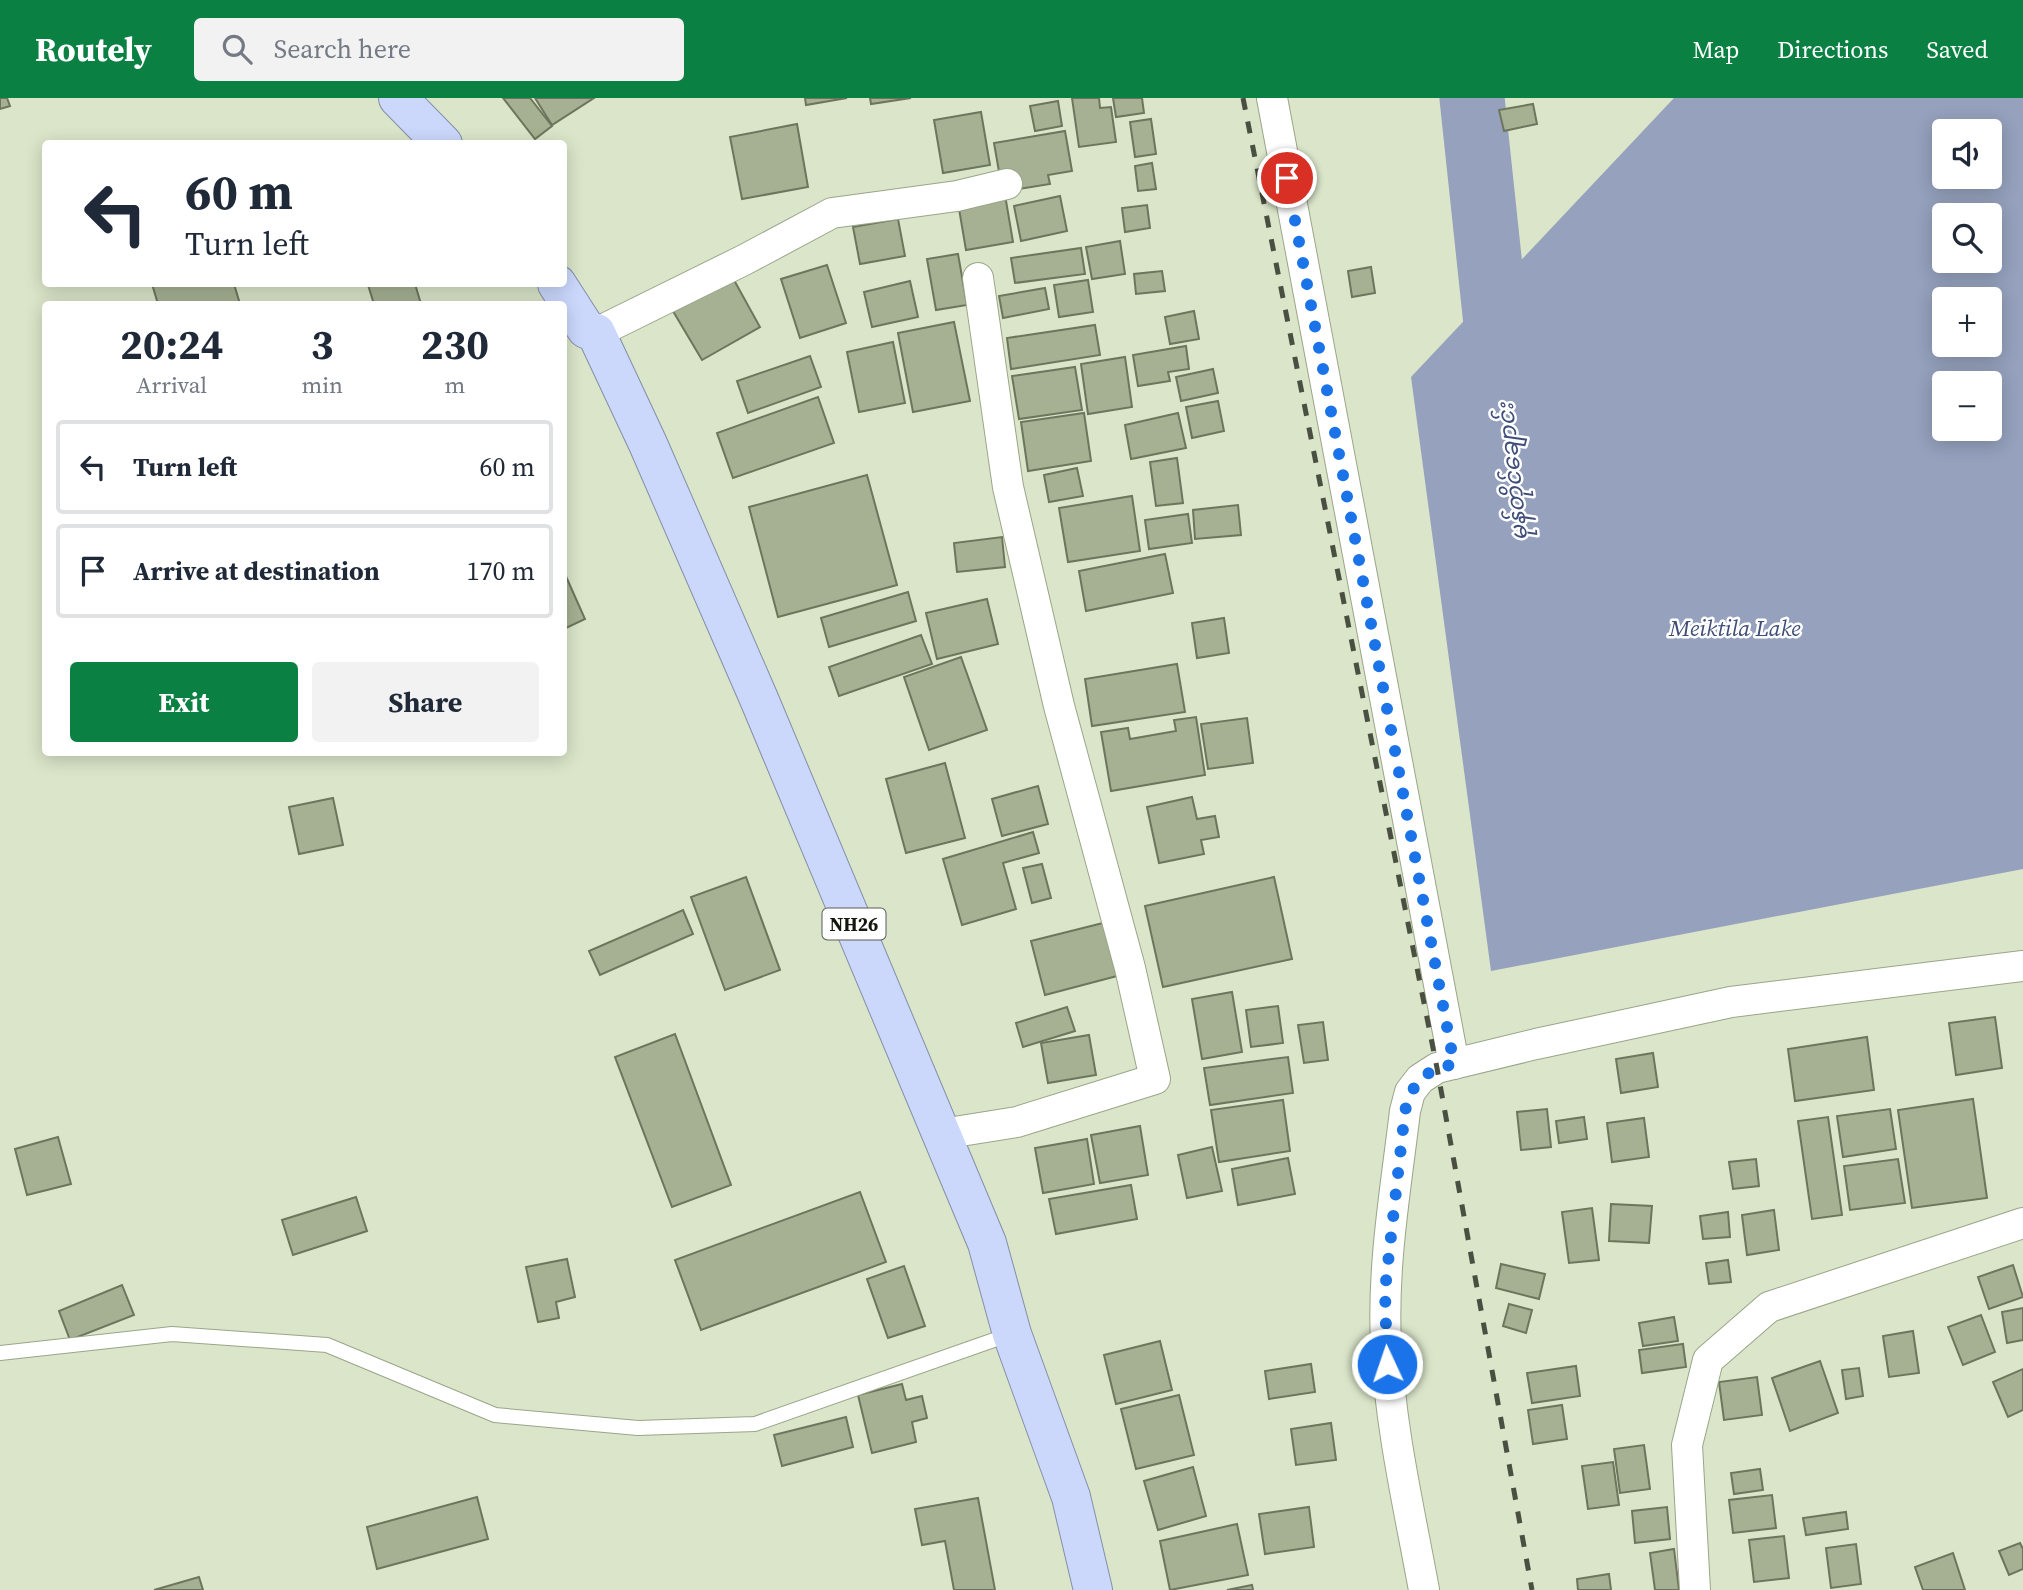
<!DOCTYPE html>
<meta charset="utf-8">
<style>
:root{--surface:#fff;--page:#f2f2f3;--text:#1f2937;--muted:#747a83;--line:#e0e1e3;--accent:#0b8043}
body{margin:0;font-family:"Source Serif 4","Noto Sans Myanmar",serif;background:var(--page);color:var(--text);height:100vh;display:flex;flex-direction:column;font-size:26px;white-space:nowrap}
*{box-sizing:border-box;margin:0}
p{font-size:23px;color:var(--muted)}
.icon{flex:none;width:38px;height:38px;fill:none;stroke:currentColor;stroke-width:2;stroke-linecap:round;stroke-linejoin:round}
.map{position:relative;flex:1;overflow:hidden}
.drawer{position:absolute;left:42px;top:203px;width:525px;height:455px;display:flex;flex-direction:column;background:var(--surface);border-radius:7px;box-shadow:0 4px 18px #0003}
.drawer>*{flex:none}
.top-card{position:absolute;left:42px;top:42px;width:525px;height:147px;border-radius:7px;box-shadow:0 4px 18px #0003;background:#fff;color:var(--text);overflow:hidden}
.buttons{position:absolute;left:1932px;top:21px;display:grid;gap:14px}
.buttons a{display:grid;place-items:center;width:70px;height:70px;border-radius:7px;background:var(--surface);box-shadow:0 4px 18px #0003;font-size:35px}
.pin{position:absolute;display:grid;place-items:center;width:60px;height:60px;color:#fff;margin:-30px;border:4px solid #fff;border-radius:50%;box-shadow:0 2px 7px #0007}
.me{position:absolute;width:77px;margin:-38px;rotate:357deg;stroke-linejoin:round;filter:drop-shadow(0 0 5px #0008)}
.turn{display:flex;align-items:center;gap:24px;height:147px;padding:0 28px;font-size:32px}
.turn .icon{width:91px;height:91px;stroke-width:2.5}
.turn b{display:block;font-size:49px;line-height:60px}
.eta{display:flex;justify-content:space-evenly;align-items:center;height:119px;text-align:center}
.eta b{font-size:42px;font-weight:700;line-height:49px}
.primary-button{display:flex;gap:14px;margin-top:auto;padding:14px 28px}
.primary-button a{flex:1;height:80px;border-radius:7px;background:var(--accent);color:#fff;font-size:28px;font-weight:700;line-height:80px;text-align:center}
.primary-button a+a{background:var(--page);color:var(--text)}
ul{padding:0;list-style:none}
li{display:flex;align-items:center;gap:21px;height:94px;margin:0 14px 10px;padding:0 14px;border:4px solid var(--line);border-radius:7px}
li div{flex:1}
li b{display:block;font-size:26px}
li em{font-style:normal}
header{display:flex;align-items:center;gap:42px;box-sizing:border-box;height:98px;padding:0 35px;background:var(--accent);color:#fff}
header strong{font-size:33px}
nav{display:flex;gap:38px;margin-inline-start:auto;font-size:24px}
.search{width:490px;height:63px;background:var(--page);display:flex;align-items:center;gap:18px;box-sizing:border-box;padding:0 24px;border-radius:7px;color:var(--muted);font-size:26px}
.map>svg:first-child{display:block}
</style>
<header>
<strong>Routely</strong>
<div class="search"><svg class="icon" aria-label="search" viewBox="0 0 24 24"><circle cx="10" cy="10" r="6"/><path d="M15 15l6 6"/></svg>Search here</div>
<nav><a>Map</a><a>Directions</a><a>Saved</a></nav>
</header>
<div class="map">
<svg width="2023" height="1492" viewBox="0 0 2023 1492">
<rect width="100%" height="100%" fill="#dae5c9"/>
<path fill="#95a1bd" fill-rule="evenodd" d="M1674 0H2023V771L1491 873 1411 279ZM1944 33H1990V79H1944ZM1944 117H1990V163H1944ZM1944 201H1990V247H1944ZM1944 285H1990V331H1944Z"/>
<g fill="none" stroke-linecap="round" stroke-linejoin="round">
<polyline stroke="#95a1bd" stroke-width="65" points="1472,0 1502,282"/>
</g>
<g fill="#a6b193" stroke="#6d765d" stroke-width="2">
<polygon points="0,0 7,0 10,8 0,11"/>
<polygon points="503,0 530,0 552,28 535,41"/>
<polygon points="535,0 594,0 552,27"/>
<polygon points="805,0 847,0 806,7"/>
<polygon points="870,0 911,0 871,6"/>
<polygon points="1072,0 1099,0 1100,10 1111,9 1116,44 1079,49"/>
<polygon points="1113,0 1142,0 1144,15 1116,19"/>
<polygon points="1058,3 1062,28 1035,33 1030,8"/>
<polygon points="1533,6 1537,26 1504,33 1499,12"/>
<polygon points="981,14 990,67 943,75 934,22"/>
<polygon points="1151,21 1156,56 1135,59 1130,24"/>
<polygon points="797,26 808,89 742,101 730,39"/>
<polygon points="1065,33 1072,73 1048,77 1050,86 1019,91 1001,85 994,45"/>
<polygon points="1152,65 1156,91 1138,93 1135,68"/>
<polygon points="1004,91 1013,144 966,152 957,99"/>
<polygon points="1060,98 1067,133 1021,143 1014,108"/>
<polygon points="1147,107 1150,130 1125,134 1122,110"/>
<polygon points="898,121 905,158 860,166 853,129"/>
<polygon points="1120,143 1125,176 1092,181 1086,149"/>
<polygon points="1081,150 1085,176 1015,185 1011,160"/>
<polygon points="958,156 967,207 936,212 927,161"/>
<polygon points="827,167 846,225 800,240 781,181"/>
<polygon points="1371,169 1375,195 1352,199 1348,173"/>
<polygon points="729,173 760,229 702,262 670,208"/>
<polygon points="1162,173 1165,193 1136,196 1134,176"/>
<polygon points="1088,182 1093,214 1059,219 1054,187"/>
<polygon points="910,183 918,219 872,229 864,194"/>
<polygon points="152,186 234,186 240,206 158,206"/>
<polygon points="372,186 415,186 421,206 374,206 368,187"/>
<polygon points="1045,190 1049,211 1003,220 999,198"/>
<polygon points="1194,213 1199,241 1170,246 1165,219"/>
<polygon points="954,224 970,303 913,314 898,235"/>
<polygon points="1095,227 1100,257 1011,271 1007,240"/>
<polygon points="893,244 905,305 859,314 847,254"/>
<polygon points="1186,248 1189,271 1168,274 1170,283 1138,288 1133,257"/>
<polygon points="810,258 821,289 748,315 737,283"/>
<polygon points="1125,259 1132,309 1088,316 1081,266"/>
<polygon points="1075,269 1082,312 1019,321 1012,278"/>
<polygon points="1213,271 1218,295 1181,303 1176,279"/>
<polygon points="818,299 834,345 733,380 717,335"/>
<polygon points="1218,303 1224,333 1192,340 1186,309"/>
<polygon points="1084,315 1091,363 1028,373 1021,324"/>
<polygon points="1178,315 1186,350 1131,361 1125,327"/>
<polygon points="1177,360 1183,405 1156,408 1150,364"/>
<polygon points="1077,370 1083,398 1049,404 1044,377"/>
<polygon points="867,377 897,487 778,519 749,409"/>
<polygon points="1132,398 1140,453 1068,464 1059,410"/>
<polygon points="1238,407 1241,437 1195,441 1193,412"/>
<polygon points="1188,416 1192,445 1149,451 1145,422"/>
<polygon points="1002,439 1005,469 957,474 954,445"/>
<polygon points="1165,456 1173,495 1086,513 1079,473"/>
<polygon points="564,474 585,521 564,531"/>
<polygon points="908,494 916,523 829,549 821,520"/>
<polygon points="987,501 998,546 937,561 926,515"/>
<polygon points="1224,520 1229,555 1197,560 1192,525"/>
<polygon points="921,537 932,566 839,598 829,569"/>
<polygon points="961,559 987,632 929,652 904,579"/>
<polygon points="1177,566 1185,614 1092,628 1085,581"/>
<polygon points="1196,619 1205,677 1111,693 1101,634 1128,630 1130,641 1176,633 1174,622"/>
<polygon points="1247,620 1253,665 1208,671 1201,626"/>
<polygon points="945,665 965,740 906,755 886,681"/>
<polygon points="1038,688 1048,726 1002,738 992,701"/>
<polygon points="1192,699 1197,721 1215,718 1219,739 1201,742 1204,756 1159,765 1147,709"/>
<polygon points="333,700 343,747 299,756 289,709"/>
<polygon points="1033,734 1039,755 1003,765 1016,811 962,827 943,761"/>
<polygon points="1042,766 1051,800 1032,805 1023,770"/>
<polygon points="746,779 780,872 725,892 691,799"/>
<polygon points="1274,779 1292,861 1163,889 1145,808"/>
<polygon points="683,812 693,836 600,877 589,853"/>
<polygon points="1103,825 1117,878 1045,897 1031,843"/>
<polygon points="1232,894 1242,954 1202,961 1192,901"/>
<polygon points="1278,908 1283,945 1251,949 1246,912"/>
<polygon points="1067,909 1075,933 1023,949 1016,925"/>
<polygon points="1995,919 2002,970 1956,977 1949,925"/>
<polygon points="1323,924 1328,962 1304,965 1298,927"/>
<polygon points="675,936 731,1087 672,1109 615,959"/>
<polygon points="1089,937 1096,977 1048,985 1041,945"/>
<polygon points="1867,939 1874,992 1795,1003 1788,951"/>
<polygon points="1653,955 1658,989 1621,995 1616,961"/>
<polygon points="1288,959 1293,995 1210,1007 1204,970"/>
<polygon points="1973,1001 1987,1100 1912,1110 1898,1012"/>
<polygon points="1283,1002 1290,1053 1219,1064 1211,1012"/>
<polygon points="1547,1011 1551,1049 1521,1052 1517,1014"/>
<polygon points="1890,1011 1896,1051 1843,1059 1837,1018"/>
<polygon points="1584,1019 1587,1041 1559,1045 1556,1023"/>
<polygon points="1828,1019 1842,1117 1812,1121 1798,1023"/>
<polygon points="1644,1020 1649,1059 1612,1064 1607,1025"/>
<polygon points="1140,1028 1148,1077 1100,1085 1091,1037"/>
<polygon points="58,1039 71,1086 27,1097 15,1051"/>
<polygon points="1087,1041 1094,1086 1043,1095 1035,1050"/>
<polygon points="1212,1049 1222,1093 1187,1100 1178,1057"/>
<polygon points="1288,1060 1295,1096 1238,1107 1232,1071"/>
<polygon points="1756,1061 1759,1088 1733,1091 1729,1064"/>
<polygon points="1898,1061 1905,1105 1850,1112 1844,1068"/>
<polygon points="1131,1087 1137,1121 1056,1136 1049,1101"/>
<polygon points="860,1094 886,1164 701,1232 675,1162"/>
<polygon points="356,1099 367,1133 293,1157 282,1122"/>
<polygon points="1611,1106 1652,1108 1649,1145 1609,1143"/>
<polygon points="1592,1110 1599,1162 1569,1165 1562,1114"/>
<polygon points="1774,1112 1779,1152 1747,1157 1742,1117"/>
<polygon points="1728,1114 1730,1139 1703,1141 1700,1118"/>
<polygon points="567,1161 575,1199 556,1204 559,1220 538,1224 526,1169"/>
<polygon points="1728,1162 1731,1184 1709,1186 1706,1165"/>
<polygon points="1501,1166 1545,1176 1539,1201 1496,1190"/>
<polygon points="2013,1167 2023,1199 1989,1211 1978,1179"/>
<polygon points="904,1168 925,1228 888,1240 867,1181"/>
<polygon points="122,1187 134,1217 70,1242 59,1213"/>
<polygon points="1509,1206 1532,1212 1526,1235 1503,1228"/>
<polygon points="2023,1210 2023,1242 2007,1245 2002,1214"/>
<polygon points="1981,1217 1995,1254 1963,1267 1948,1229"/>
<polygon points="1674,1219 1678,1243 1643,1248 1639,1225"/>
<polygon points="1913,1233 1919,1275 1889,1279 1883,1238"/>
<polygon points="1160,1243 1172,1292 1116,1306 1104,1257"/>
<polygon points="1683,1246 1686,1269 1642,1275 1639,1252"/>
<polygon points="1820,1263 1838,1315 1790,1333 1772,1280"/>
<polygon points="1311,1266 1315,1294 1269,1301 1265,1273"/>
<polygon points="1576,1268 1580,1298 1532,1305 1527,1275"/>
<polygon points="1859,1270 1863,1298 1846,1301 1842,1272"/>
<polygon points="2023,1271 2023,1312 2008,1319 1993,1284"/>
<polygon points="1757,1279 1762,1317 1724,1322 1719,1284"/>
<polygon points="902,1286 906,1302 922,1298 927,1320 912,1324 916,1344 872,1355 858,1297"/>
<polygon points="1179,1297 1194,1357 1136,1371 1121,1311"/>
<polygon points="1562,1307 1567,1341 1533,1346 1528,1312"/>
<polygon points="846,1319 853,1349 782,1368 774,1337"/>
<polygon points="1331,1325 1336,1362 1296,1367 1291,1331"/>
<polygon points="1644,1347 1650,1391 1620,1395 1614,1351"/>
<polygon points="1613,1364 1619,1407 1588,1411 1582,1368"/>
<polygon points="1193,1369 1206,1418 1158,1432 1144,1383"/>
<polygon points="1760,1371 1763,1392 1734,1396 1731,1375"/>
<polygon points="1772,1397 1776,1430 1733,1435 1729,1402"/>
<polygon points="477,1399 488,1441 377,1471 367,1429"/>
<polygon points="978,1400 995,1492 954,1492 945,1443 922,1447 915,1411"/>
<polygon points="1309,1409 1314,1449 1265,1456 1259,1416"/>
<polygon points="1667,1409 1670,1441 1635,1445 1632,1413"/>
<polygon points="1846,1414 1848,1431 1806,1437 1803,1420"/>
<polygon points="1237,1426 1248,1477 1170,1492 1160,1443"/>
<polygon points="1784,1438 1789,1480 1754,1484 1749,1442"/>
<polygon points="2020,1445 2023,1451 2023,1471 2009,1477 1999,1453"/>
<polygon points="1856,1446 1861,1486 1831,1490 1826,1450"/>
<polygon points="1674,1451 1679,1492 1655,1492 1650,1455"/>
<polygon points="1953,1455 1965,1492 1923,1492 1915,1469"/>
<polygon points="1609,1476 1611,1492 1578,1492 1577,1481"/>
<polygon points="199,1479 203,1492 154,1492"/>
<polygon points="1252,1487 1253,1492 1227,1492"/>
</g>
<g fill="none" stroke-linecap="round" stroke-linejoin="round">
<g stroke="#9aa589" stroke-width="16">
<polyline id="service" points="0,1255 172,1236 327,1247 495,1317 638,1330 755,1326 1011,1236"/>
</g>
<g stroke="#9aa589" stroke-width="32">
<g id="minor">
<polyline points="1272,0 1454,966"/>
<polyline points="596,235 744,162 832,115 957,98 1007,86"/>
<polyline points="942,1036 1017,1024 1155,981 1130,870 1059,608 1008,389 978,180"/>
<path d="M1424 1492C1409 1410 1390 1329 1386 1245 1382 1168 1396 1089 1405 1013L1410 994 1420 981 1437 970 1536 946 1731 904 2023 868"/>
<polyline points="1695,1492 1687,1347 1708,1262 1769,1209 2023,1125"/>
</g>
</g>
<g stroke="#828fa8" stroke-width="40">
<g id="trunk">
<polyline points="398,0 443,46"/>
<polyline points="557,186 586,231 596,235 648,346 759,601 987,1145 1012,1236 1071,1399 1093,1492"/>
</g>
</g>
<use href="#service" stroke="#fff" stroke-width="14"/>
<use href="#minor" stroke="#fff" stroke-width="30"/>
<use href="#trunk" stroke="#cbd8fc" stroke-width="38"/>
<polyline stroke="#4a5041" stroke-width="5" stroke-dasharray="12 12" stroke-linecap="butt" points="1243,0 1437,970 1532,1492"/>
</g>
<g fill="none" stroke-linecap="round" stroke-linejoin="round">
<path stroke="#1a73e8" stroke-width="12" stroke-dasharray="0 21.6" d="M1287 80 1454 966C1424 973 1413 983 1405 1013L1385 1192 1387 1266"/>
</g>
<g text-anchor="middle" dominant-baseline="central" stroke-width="5" stroke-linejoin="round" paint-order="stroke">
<rect fill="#fff" stroke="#5a5d56" stroke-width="2" x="822.5" y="810.5" width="63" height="31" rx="5"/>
<g font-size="19" font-weight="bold" fill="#13170d">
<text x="854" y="826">NH26</text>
</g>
<g font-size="23" font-style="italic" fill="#3f4e78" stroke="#fff">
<text transform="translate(1512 374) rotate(-96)">မုန်တိုင်ချောင်း</text>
<text x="1735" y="530">Meiktila Lake</text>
</g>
</g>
</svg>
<div class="buttons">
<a><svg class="icon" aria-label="sound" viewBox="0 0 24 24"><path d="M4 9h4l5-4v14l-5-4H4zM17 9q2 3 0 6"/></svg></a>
<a><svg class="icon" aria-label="search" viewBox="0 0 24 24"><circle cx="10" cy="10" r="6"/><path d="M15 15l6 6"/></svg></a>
<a>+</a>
<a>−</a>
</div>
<div class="pin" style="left:1287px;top:80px;background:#d93025"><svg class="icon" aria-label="arrive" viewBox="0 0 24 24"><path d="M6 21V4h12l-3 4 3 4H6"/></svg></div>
<svg class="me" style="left:1387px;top:1266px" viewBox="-20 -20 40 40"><circle r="17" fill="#1a73e8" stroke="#fff" stroke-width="3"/><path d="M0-11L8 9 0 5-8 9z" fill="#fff"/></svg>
<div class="top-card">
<div class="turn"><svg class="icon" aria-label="left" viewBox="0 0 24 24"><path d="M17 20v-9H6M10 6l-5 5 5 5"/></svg><div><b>60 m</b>Turn left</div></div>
</div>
<section class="drawer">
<div class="eta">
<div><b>20:24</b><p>Arrival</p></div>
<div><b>3</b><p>min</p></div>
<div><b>230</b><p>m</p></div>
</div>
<ul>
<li><svg class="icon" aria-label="left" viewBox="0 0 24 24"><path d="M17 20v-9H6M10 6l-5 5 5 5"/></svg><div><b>Turn left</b></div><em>60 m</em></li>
<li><svg class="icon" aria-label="arrive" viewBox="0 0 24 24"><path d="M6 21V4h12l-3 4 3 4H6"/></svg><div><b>Arrive at destination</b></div><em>170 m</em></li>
</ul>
<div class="primary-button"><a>Exit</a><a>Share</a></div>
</section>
</div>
